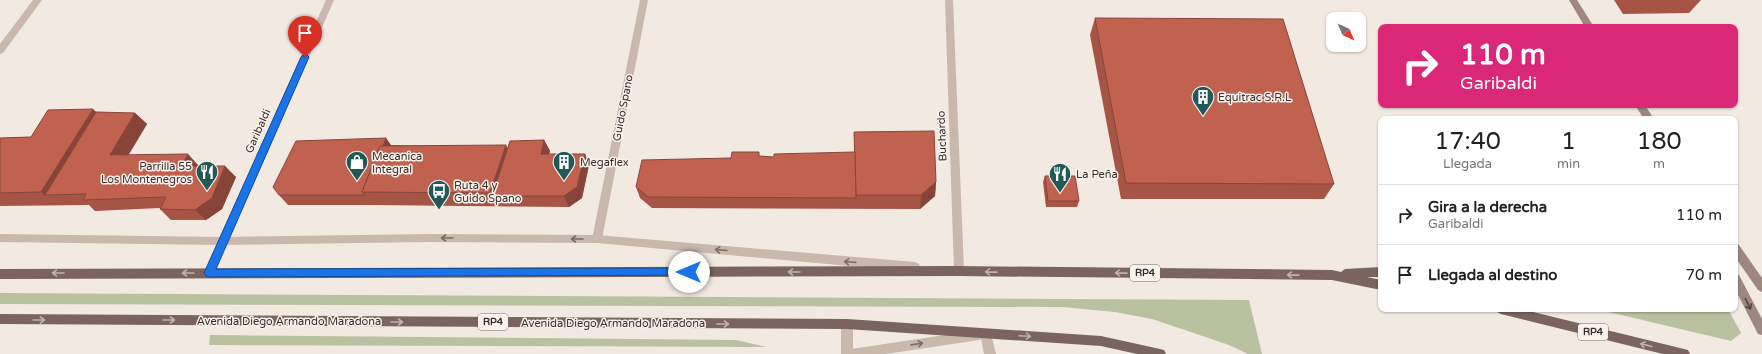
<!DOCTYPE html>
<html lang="es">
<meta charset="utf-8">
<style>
:root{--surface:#fff;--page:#f6f6f6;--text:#222;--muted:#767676;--line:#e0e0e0}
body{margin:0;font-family:"Varela Round",sans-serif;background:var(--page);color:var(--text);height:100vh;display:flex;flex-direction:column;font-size:15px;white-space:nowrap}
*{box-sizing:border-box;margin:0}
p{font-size:13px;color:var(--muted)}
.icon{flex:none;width:22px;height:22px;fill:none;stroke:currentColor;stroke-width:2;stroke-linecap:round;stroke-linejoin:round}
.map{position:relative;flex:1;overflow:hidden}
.sheet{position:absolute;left:1378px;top:116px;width:360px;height:196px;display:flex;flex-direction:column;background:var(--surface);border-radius:8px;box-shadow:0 1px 3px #0004}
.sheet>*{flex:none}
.banner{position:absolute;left:1378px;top:24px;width:360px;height:84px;border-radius:8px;box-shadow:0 1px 3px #0004;background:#db2777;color:#fff;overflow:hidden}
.needle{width:26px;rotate:135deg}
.fabs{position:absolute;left:1326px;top:12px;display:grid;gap:8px}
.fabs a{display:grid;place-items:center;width:40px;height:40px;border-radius:8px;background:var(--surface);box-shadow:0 1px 3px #0004;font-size:20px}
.pin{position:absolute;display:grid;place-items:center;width:34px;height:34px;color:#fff;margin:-41px -17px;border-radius:50% 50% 50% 0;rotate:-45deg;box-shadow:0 0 4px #0007}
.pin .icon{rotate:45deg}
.me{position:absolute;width:44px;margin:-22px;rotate:270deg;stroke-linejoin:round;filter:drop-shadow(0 0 3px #0008)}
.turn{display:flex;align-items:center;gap:14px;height:84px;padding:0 16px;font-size:18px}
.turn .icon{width:52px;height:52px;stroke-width:2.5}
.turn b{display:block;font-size:28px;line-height:34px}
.eta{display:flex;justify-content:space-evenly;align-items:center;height:68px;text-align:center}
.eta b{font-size:24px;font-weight:600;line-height:28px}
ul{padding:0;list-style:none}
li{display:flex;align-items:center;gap:12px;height:60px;padding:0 16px;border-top:1px solid var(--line)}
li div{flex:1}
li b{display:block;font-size:15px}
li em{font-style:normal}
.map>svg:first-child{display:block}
</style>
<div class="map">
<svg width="1762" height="354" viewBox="0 0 1762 354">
<rect width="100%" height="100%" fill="#f2e9e1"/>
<g fill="#b9c1a1">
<polygon points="0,293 1249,300 1262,354 1248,354 1229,345 1152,319 1115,312 1062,307 0,304"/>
<polygon points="1596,309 1728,309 1741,333 1731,341"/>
<polygon points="210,335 736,340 766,347 209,345"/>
</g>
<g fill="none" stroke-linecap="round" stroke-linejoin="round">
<polygon fill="#cab8ad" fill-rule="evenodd" points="986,329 990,330 996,354 984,354 980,334 982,330"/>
<g fill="#cab8ad" fill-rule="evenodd">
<polygon points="33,0 42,0 3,53 0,54 0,44"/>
<polygon points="326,0 334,0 214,273 213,276 209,278 205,276 204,273"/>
<polygon points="640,0 648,0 602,239 601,242 597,243 593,242 592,239"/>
<polygon points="945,0 953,0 964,271 963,274 959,276 955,274 954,271"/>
<polygon points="847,319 851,320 853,324 853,354 841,354 841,324 843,320"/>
</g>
<g fill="#cab8ad" fill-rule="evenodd">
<polygon points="0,234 222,237 429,234 597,235 915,262 919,264 920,267 919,270 915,272 597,243 429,242 222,245 0,242"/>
<polygon points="979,330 983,331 985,335 983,339 979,340 886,354 845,354 847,350 851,349"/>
</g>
<g fill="#9e877e" fill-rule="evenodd">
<polygon points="1569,0 1577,0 1594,27 1585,27"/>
<polygon points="1635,105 1645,105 1654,119 1644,119"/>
<polygon points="1735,243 1739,245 1762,278 1762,292 1758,290 1735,257"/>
<polygon points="1735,273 1739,275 1762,319 1762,335 1758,334 1735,289"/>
</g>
<g fill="#7a645d" fill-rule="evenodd">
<polygon points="959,266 1332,270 1341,272 1345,269 1381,267 1381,277 1367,277 1381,280 1381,290 1332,280 959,276 0,279 0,269"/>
<polygon points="1496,309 1521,309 1684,349 1688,350 1690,354 1663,354 1501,314 1497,312"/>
<polygon points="0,314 847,319 1101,336 1160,349 1164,350 1166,354 1137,354 1101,346 847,329 0,324"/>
</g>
</g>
<g fill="#a65446">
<polygon points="1614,0 1701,0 1689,13 1623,14"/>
<polygon points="1095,18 1334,184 1324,199 1121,199 1090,35"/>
<polygon points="135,113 147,124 128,155 198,165 198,166 236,177 222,209 206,220 171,220 160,209 160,208 95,211 89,205 0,206 0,138 31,137"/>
<polygon points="386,138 391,145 508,148 544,140 550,151 549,154 585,154 589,165 582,198 569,207 373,205 288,205 279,195"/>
<polygon points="760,156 936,182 935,196 920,209 652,208 640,198 636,187 731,158"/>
<polygon points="1045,176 1079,201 1077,207 1046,207 1043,182"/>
</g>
<g fill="#874539">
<polygon points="93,109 108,123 45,195 41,192"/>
<polygon points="135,113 147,124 122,166 110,155"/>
<polygon points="386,138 393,149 366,192"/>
<polygon points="544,140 550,151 546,165 541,154"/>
<polygon points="506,145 513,159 492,196 498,207 490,193"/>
<polygon points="188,154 198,165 192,177 181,166"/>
<polygon points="585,154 589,165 582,198 569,207 564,196"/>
<polygon points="225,166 236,177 222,209 206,220 195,210"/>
<polygon points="936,182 935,196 920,209 921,195"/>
</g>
<g fill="#c16251" stroke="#874539">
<polygon points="1095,18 1283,19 1334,184 1126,183"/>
<polygon points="93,109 41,192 0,193 0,138 31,137 48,110"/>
<polygon points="96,112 135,113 110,155 188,154 181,166 225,166 212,198 195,210 160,209 166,197 83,200 86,194 45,195"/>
<polygon points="934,131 936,182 921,195 856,195 854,132"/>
<polygon points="386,138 383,146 380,146 362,192 365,195 279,195 273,187 296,141"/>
<polygon points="544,140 541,154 585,154 577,187 564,196 492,196 510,141"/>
<polygon points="506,145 490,193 362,192 380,146"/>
<polygon points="732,152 759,152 759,156 774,157 774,154 855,152 856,198 648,197 636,187 642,160 731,158"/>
<polygon points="1045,176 1075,176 1079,201 1048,201"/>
</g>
<defs><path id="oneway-shaft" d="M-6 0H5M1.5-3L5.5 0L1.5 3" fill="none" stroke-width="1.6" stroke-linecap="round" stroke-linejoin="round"/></defs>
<g stroke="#7a6c66">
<use href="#oneway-shaft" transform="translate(447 238) rotate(-180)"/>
<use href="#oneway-shaft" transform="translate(577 239) rotate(-180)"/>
<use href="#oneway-shaft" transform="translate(721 250) rotate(-175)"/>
<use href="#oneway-shaft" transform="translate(850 262) rotate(-175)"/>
<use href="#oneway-shaft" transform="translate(917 344) rotate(-8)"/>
</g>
<g stroke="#c0b3ac">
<use href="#oneway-shaft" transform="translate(794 272) rotate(180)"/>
<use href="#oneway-shaft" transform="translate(991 272) rotate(-179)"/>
<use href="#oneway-shaft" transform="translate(58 273) rotate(180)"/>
<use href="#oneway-shaft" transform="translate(188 273) rotate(180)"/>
<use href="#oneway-shaft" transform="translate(1121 273) rotate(-179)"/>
<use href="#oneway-shaft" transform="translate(1293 275) rotate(-179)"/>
<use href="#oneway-shaft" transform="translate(39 320)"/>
<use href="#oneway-shaft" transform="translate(169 320)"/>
<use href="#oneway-shaft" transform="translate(397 322)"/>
<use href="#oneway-shaft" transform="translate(723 324)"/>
<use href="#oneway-shaft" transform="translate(1025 336) rotate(3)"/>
<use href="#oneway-shaft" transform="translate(1646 345) rotate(-166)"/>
</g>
<use stroke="#524440" href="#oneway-shaft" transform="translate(1748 304) rotate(63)"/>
<polygon fill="#1a73e8" stroke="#114b97" points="305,53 309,57 216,269 689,268 693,269 694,272 693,275 209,277 206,276 204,273 301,57"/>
<defs>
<g id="building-pin" transform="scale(1.15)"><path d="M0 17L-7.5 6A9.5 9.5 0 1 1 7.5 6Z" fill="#225958" stroke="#faf3ed"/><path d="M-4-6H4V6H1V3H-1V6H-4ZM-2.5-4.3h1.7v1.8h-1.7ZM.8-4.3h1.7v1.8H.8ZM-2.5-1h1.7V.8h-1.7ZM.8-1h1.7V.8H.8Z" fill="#fff"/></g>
<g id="shop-pin" transform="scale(1.15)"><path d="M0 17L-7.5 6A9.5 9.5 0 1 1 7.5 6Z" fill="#225958" stroke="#faf3ed"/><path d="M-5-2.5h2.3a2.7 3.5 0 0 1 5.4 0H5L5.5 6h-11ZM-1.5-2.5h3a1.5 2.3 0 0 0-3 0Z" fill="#fff"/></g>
<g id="restaurant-pin" transform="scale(1.15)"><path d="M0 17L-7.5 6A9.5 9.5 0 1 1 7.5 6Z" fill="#225958" stroke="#faf3ed"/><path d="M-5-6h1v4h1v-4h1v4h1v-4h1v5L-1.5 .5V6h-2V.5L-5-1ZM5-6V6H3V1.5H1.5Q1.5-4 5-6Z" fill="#fff"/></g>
<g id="bus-pin" transform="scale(1.15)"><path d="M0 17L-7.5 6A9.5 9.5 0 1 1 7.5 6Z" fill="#225958" stroke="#faf3ed"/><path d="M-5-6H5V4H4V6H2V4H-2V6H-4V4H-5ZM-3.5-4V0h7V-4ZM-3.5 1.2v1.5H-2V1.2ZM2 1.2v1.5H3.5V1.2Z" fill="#fff"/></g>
</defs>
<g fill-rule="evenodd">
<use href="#building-pin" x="1203" y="97"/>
<use href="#shop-pin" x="357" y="162"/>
<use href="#building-pin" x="564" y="162"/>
<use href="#restaurant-pin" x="207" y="172"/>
<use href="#restaurant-pin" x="1060" y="174"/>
<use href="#bus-pin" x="439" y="191"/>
</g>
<g text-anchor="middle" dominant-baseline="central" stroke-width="3" stroke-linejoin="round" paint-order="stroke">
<g fill="#faf3ed" stroke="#736965" stroke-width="1">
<rect x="1130" y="265" width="30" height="16" rx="3"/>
<rect x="478" y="314" width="30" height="16" rx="3"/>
<rect x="1578" y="324" width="30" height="16" rx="3"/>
</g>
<g font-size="10" font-weight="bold" fill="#392e2b">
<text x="1145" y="273">RP4</text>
<text x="493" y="322">RP4</text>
<text x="1593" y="332">RP4</text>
</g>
<g font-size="11" fill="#392e2b" stroke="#faf3ed" text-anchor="start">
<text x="1218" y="97">Equitrac S.R.L</text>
<text x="372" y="156">Mecanica<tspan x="372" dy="13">Integral</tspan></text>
<text x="580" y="162">Megaflex</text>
<text x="192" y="166" text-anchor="end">Parrilla 55<tspan x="192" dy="13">Los Montenegros</tspan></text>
<text x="1076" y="174">La Peña</text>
<text x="454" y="185">Ruta 4 y<tspan x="454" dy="13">Guido Spano</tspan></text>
</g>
<g font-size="11" fill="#392e2b" stroke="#faf3ed">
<text transform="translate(623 108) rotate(-79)">Guido Spano</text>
<text transform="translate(258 131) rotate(-66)">Garibaldi</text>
<text transform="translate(942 136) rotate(-92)">Buchardo</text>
<text x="289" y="321">Avenida Diego Armando Maradona</text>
<text x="613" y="323">Avenida Diego Armando Maradona</text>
</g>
</g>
</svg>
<div class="fabs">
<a><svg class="needle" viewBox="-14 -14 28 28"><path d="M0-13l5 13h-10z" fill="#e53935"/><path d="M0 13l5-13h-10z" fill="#767676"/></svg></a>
</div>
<div class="pin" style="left:305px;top:57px;background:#d93025"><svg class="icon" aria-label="arrive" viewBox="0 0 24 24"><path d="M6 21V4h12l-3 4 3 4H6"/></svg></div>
<svg class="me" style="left:689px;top:272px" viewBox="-20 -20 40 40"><circle r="19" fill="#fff"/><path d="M0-13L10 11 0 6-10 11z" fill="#1a73e8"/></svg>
<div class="banner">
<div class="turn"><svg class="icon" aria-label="right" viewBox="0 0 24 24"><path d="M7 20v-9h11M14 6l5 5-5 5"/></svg><div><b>110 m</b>Garibaldi</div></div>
</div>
<section class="sheet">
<div class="eta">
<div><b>17:40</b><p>Llegada</p></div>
<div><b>1</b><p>min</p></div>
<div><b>180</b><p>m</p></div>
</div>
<ul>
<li><svg class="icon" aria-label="right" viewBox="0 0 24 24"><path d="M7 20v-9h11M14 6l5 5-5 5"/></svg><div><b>Gira a la derecha</b><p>Garibaldi</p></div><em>110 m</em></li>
<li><svg class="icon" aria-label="arrive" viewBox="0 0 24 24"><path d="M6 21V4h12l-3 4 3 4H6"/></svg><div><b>Llegada al destino</b></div><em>70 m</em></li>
</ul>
</section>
</div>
